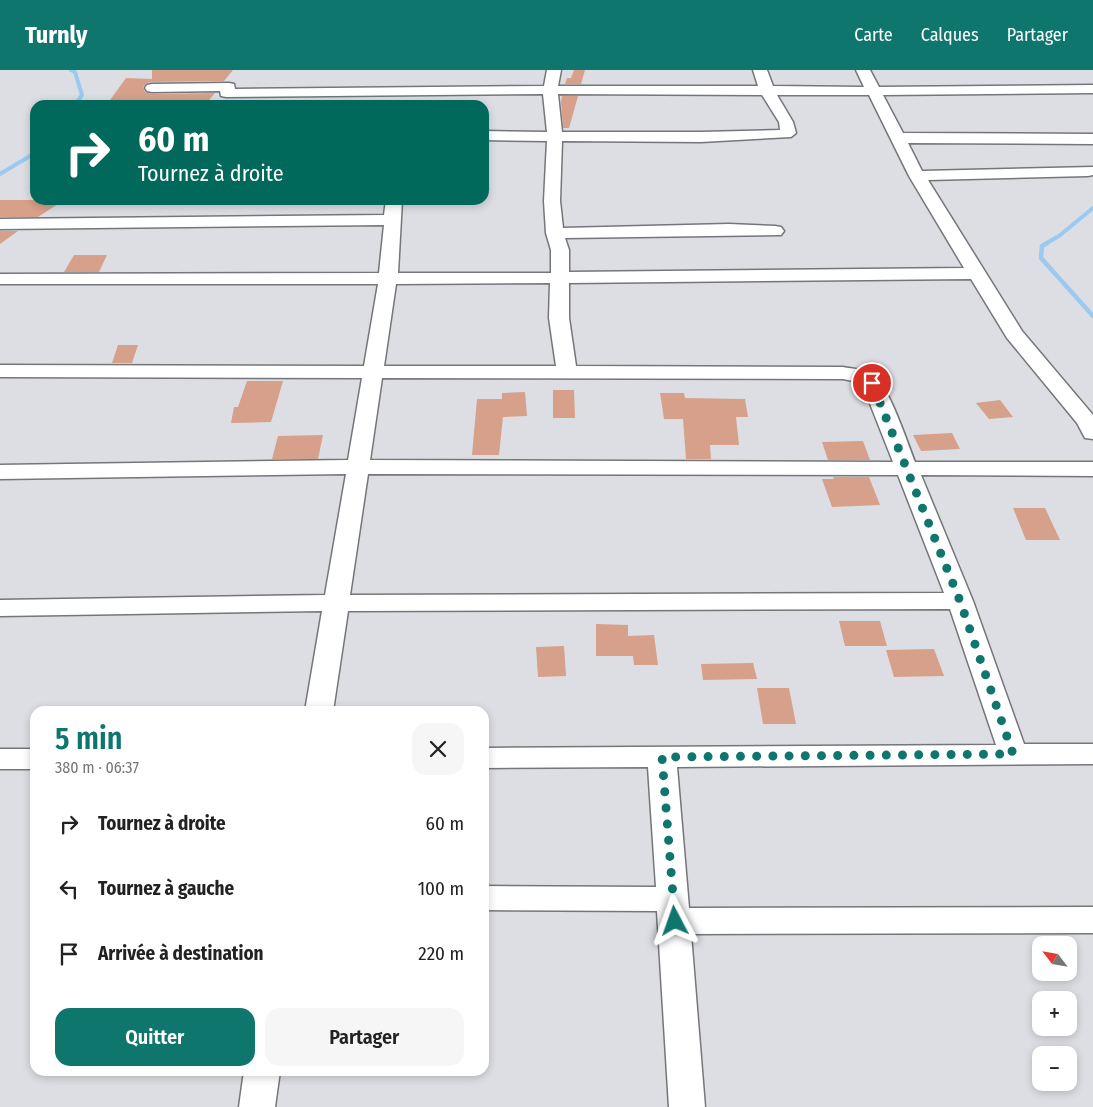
<!DOCTYPE html>
<html lang="fr">
<meta charset="utf-8">
<style>
:root{--surface:#fff;--page:#f6f6f6;--text:#222;--muted:#767676;--accent:#0f766e}
body{margin:0;font-family:"Fira Sans Condensed",sans-serif;background:var(--page);color:var(--text);height:100vh;display:flex;flex-direction:column;font-size:19px;white-space:nowrap}
*{box-sizing:border-box;margin:0}
p{font-size:16px;color:var(--muted)}
.icon{flex:none;width:28px;height:28px;fill:none;stroke:currentColor;stroke-width:2;stroke-linecap:round;stroke-linejoin:round}
.map{position:relative;flex:1;overflow:hidden}
.details{position:absolute;left:30px;top:636px;width:459px;height:370px;display:flex;flex-direction:column;background:var(--surface);border-radius:15px;box-shadow:0 2px 8px #0003}
.details>*{flex:none}
.guide{position:absolute;left:30px;top:30px;width:459px;height:105px;border-radius:15px;box-shadow:0 2px 8px #0003;background:#00695c;color:#fff;overflow:hidden}
.needle{width:32px;rotate:301deg}
.fabs{position:absolute;left:1032px;top:866px;display:grid;gap:10px}
.fabs a{display:grid;place-items:center;width:45px;height:45px;border-radius:10px;background:var(--surface);box-shadow:0 2px 8px #0003;font-size:25px}
.pin{position:absolute;display:grid;place-items:center;width:42px;height:42px;color:#fff;margin:-21px;border:2px solid #fff;border-radius:50%;box-shadow:0 1px 5px #0007}
.me{position:absolute;width:55px;margin:-28px;rotate:356deg;stroke-linejoin:round;filter:drop-shadow(0 0 4px #0008)}
.turn{display:flex;align-items:center;gap:18px;height:105px;padding:0 25px;font-size:22px}
.turn .icon{width:65px;height:65px;stroke-width:2.5}
.turn b{display:block;font-size:35px;line-height:42px}
.round{display:grid;place-items:center;flex:none;width:52px;height:52px;border-radius:15px;background:var(--page)}
.overview{display:flex;align-items:center;justify-content:space-between;height:85px;padding:0 25px}
h1{font-size:30px;font-weight:600;line-height:38px;color:var(--accent)}
.primary-button{display:flex;gap:10px;margin-top:auto;padding:10px 25px}
.primary-button a{flex:1;height:58px;border-radius:15px;background:var(--accent);color:#fff;font-size:20px;font-weight:600;line-height:58px;text-align:center}
.primary-button a+a{background:var(--page);color:var(--text)}
ul{padding:0;list-style:none}
li{display:flex;align-items:center;gap:15px;height:65px;padding:0 25px}
li div{flex:1}
li b{display:block;font-size:19px}
li em{font-style:normal}
header{display:flex;align-items:center;gap:30px;box-sizing:border-box;height:70px;padding:0 25px;background:var(--accent);color:#fff}
header strong{font-size:24px}
nav{display:flex;gap:28px;margin-inline-start:auto;font-size:18px}
.map>svg:first-child{display:block}
</style>
<header>
<strong>Turnly</strong>
<nav><a>Carte</a><a>Calques</a><a>Partager</a></nav>
</header>
<div class="map">
<svg width="1093" height="1037" viewBox="0 0 1093 1037">
<rect width="100%" height="100%" fill="#dcdee3"/>
<g fill="none" stroke-linecap="round" stroke-linejoin="round">
<g stroke="#9bc9ef" stroke-width="4">
<polyline points="71,0 75,2 82,25 75,35"/>
<polyline points="0,104 35,83"/>
<polyline points="1045,174 1059,166 1093,138"/>
</g>
<polyline stroke="#9bc9ef" stroke-width="4.5" points="1047,173 1042,176 1041,188 1093,246"/>
</g>
<g fill="#d7a08b">
<polygon points="152,0 233,0 224,11 152,12 147,13 143,17 145,22 152,24 215,23 205,35 108,33 126,8 152,9"/>
<polygon points="574,0 585,0 581,14 565,14 567,8 571,8"/>
<polygon points="562,26 578,26 569,58 563,58 561,32"/>
<polygon points="0,130 33,130 58,134 38,147 0,147"/>
<polygon points="0,161 18,161 0,174"/>
<polygon points="74,185 107,185 99,202 64,202"/>
<polygon points="118,275 138,275 132,293 112,293"/>
<polygon points="247,311 283,311 271,352 231,353 234,337 238,337"/>
<polygon points="553,320 574,320 575,348 553,348"/>
<polygon points="525,322 527,346 503,347 499,385 472,385 477,329 502,329 502,323"/>
<polygon points="660,323 684,323 685,328 745,329 748,347 736,347 739,375 710,375 711,389 686,389 683,349 664,349"/>
<polygon points="1000,330 1013,347 989,349 976,333"/>
<polygon points="952,363 960,379 921,381 913,365"/>
<polygon points="323,365 318,389 272,389 278,366"/>
<polygon points="863,371 870,390 828,390 822,372"/>
<polygon points="833,407 869,407 880,435 832,437 822,409 834,409"/>
<polygon points="1013,438 1045,438 1060,470 1026,470"/>
<polygon points="839,551 880,551 887,576 845,576"/>
<polygon points="596,554 628,555 628,566 654,565 658,595 634,595 633,586 596,586"/>
<polygon points="564,576 566,606 538,607 536,577"/>
<polygon points="934,579 944,606 894,607 886,580"/>
<polygon points="753,593 757,609 703,610 701,594"/>
<polygon points="757,618 789,618 796,654 763,654"/>
</g>
<g fill="none" stroke-linecap="round" stroke-linejoin="round">
<g stroke="#74767a" stroke-width="3">
<g id="minor">
<path d="M547 0H561L558 16H758L753 0H767L773 16 864 17 856 0H870L879 17 1093 15V23L883 25 903 63 1093 64V74L908 73 922 101 1093 97V105L1088 106 928 110 1022 261 1093 345V369L1085 368 1077 353 1007 268 971 209 569 213V248L576 296 843 297C852 299 866 299 873 304 887 312 908 374 915 392H1093V406L921 405 973 531 1024 674H1093V694L677 697 689 838 1093 837V863L691 864 705 1037H669L657 841 484 840V816L656 817 648 697 484 698V678L996 675 950 539 348 541 333 641H305L322 541 0 546V530L325 525 346 404 0 409V395L348 390 362 308 0 307V295L364 296 378 214H0V204L379 203 384 155 0 159V149L384 145 386 130H402L398 203H551V180L546 163 544 131 547 71 484 70V61L547 62 543 24 226 27 221 26 220 21 152 22 147 21 145 18 147 15 152 14 229 13 234 14 235 19 544 16ZM558 24 762 25 779 52 780 60 701 62H562ZM777 25H869L909 106 964 198 569 202V180L565 168 781 165 784 161 781 157 775 156 729 154 563 158 560 131 562 71 701 72 791 67 796 63 793 52ZM550 213 549 248 556 296H384L396 214ZM382 308 843 309 858 312 863 316 893 392 370 390ZM368 404 898 405 944 523 350 525Z"/>
<rect x="0" y="679" width="35" height="20"/>
<polygon points="244,1001 280,1001 275,1037 239,1037"/>
</g>
</g>
<use href="#minor" fill="#fff" fill-rule="evenodd"/>
</g>
<g fill="none" stroke-linecap="round" stroke-linejoin="round">
<polyline stroke="#0f766e" stroke-width="9" stroke-dasharray="0 16.2" points="675,851 662,687 1013,684 960,531 872,313"/>
</g>
</svg>
<div class="fabs">
<a><svg class="needle" viewBox="-14 -14 28 28"><path d="M0-13l5 13h-10z" fill="#e53935"/><path d="M0 13l5-13h-10z" fill="#767676"/></svg></a>
<a>+</a>
<a>−</a>
</div>
<div class="pin" style="left:872px;top:313px;background:#d93025"><svg class="icon" aria-label="arrive" viewBox="0 0 24 24"><path d="M6 21V4h12l-3 4 3 4H6"/></svg></div>
<svg class="me" style="left:675px;top:851px" viewBox="-20 -20 40 40"><path d="M0-17L14 15 0 8-14 15z" fill="#0f766e" stroke="#fff" stroke-width="4"/></svg>
<div class="guide">
<div class="turn"><svg class="icon" aria-label="right" viewBox="0 0 24 24"><path d="M7 20v-9h11M14 6l5 5-5 5"/></svg><div><b>60 m</b>Tournez à droite</div></div>
</div>
<section class="details">
<div class="overview"><div><h1>5 min</h1><p>380 m · 06:37</p></div><a class="round"><svg class="icon" aria-label="close" viewBox="0 0 24 24"><path d="M6 6l12 12M18 6L6 18"/></svg></a></div>
<ul>
<li><svg class="icon" aria-label="right" viewBox="0 0 24 24"><path d="M7 20v-9h11M14 6l5 5-5 5"/></svg><div><b>Tournez à droite</b></div><em>60 m</em></li>
<li><svg class="icon" aria-label="left" viewBox="0 0 24 24"><path d="M17 20v-9H6M10 6l-5 5 5 5"/></svg><div><b>Tournez à gauche</b></div><em>100 m</em></li>
<li><svg class="icon" aria-label="arrive" viewBox="0 0 24 24"><path d="M6 21V4h12l-3 4 3 4H6"/></svg><div><b>Arrivée à destination</b></div><em>220 m</em></li>
</ul>
<div class="primary-button"><a>Quitter</a><a>Partager</a></div>
</section>
</div>
